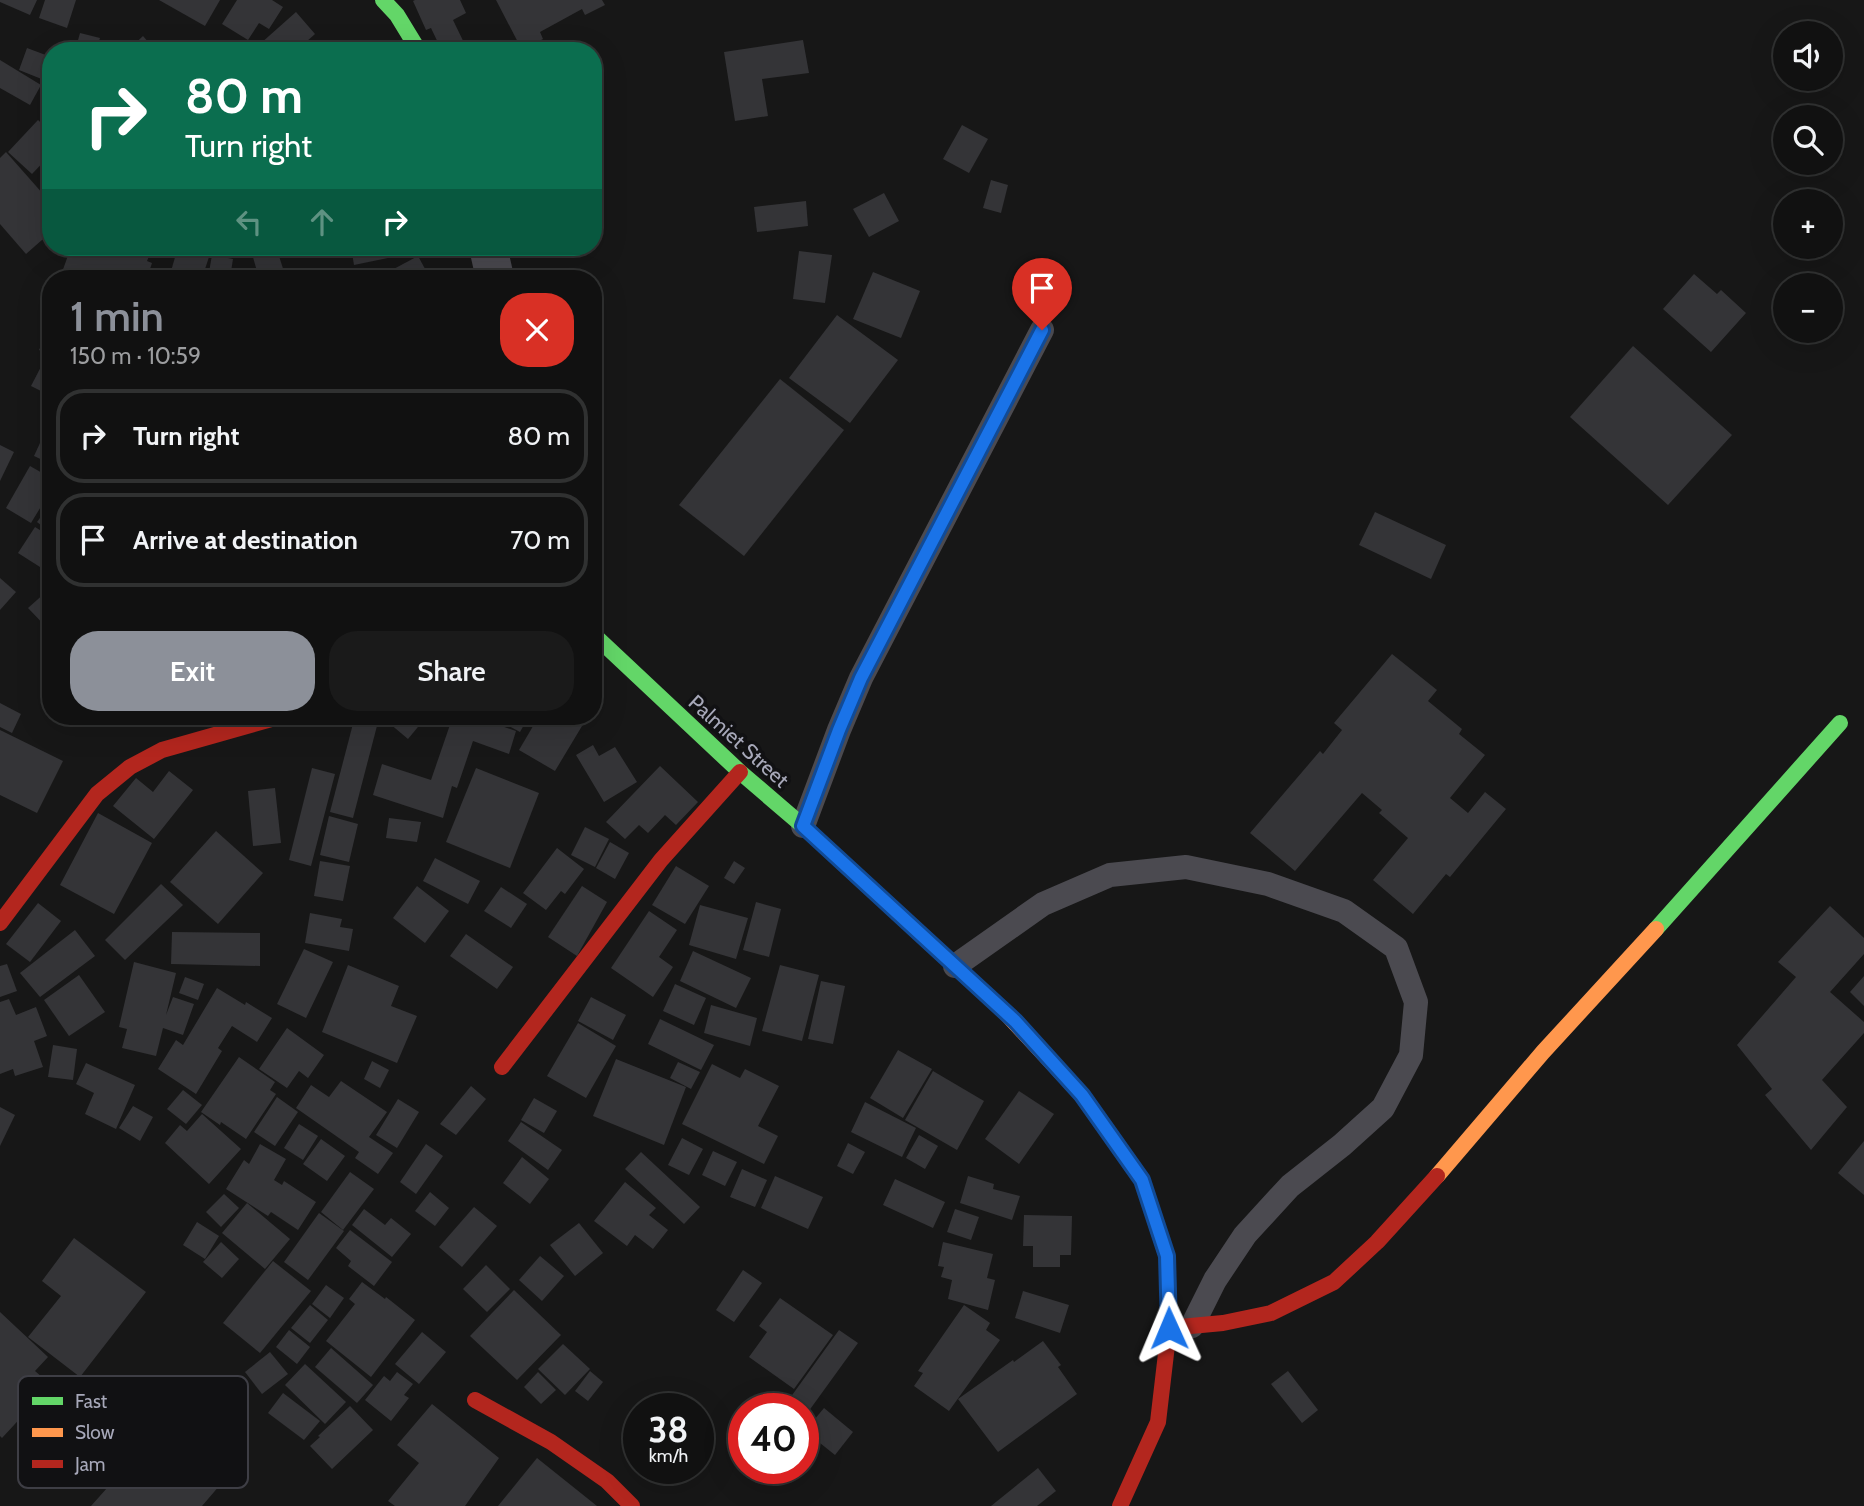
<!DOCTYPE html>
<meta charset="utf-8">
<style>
:root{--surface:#111;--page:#1a1a1a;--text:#f1f3f6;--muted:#9c9d9f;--line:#303131;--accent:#8c9099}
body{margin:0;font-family:Cabin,sans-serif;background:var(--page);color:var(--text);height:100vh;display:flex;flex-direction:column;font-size:26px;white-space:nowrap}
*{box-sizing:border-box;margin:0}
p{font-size:23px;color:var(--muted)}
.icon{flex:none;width:38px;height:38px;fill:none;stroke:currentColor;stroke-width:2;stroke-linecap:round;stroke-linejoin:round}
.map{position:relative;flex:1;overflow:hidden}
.panel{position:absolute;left:42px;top:270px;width:560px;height:455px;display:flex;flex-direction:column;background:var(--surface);border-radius:28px;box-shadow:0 7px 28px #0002,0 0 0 2px var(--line)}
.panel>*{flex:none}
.top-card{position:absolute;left:42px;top:42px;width:560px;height:214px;border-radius:28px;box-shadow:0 7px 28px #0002,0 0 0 2px var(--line);background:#0b6e4f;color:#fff;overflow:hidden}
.tools{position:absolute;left:1773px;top:21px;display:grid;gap:14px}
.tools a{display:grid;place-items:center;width:70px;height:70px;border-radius:50%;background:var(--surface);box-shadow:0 7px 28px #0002,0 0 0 2px var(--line);font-size:35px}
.speed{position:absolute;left:623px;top:1393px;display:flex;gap:14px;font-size:35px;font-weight:700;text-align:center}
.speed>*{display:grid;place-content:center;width:91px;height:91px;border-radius:50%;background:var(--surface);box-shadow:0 7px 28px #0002,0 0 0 2px var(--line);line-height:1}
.speed small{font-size:18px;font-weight:400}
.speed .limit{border:10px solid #d22;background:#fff;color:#111}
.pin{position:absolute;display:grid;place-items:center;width:60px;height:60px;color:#fff;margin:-72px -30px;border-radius:50% 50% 50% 0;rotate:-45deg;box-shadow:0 0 7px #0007}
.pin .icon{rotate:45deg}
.me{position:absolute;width:77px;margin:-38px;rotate:359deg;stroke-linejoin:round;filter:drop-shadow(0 0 5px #0008)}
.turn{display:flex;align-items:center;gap:24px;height:147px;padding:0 28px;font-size:32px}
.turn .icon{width:91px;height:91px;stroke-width:2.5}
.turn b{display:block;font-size:49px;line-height:60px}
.lanes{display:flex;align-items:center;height:66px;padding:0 28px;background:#0003;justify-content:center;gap:35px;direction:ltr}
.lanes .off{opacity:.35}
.round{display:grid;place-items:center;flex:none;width:74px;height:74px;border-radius:28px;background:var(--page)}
.summary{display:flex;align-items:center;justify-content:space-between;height:119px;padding:0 28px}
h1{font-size:42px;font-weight:600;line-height:52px;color:var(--accent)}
.primary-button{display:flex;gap:14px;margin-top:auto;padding:14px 28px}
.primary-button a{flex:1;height:80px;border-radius:28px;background:var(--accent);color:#fff;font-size:28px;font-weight:600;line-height:80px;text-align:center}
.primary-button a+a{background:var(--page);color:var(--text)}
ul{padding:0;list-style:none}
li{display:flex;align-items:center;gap:21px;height:94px;margin:0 14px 10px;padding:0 14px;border:4px solid var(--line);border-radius:28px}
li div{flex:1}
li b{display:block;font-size:26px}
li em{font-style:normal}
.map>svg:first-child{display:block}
</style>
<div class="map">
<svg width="1864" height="1506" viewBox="0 0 1864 1506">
<rect width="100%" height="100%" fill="#171717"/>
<g fill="#343437">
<polygon points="0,0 37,0 30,15 0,2"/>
<polygon points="45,0 76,0 67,28 39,18"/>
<polygon points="159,0 220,0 205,26"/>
<polygon points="237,0 272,0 283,7 269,29 259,23 248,40 222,24"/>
<polygon points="415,0 460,0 466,13 453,20 468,51 442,51 431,28 426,30 413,1"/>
<polygon points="496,0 602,0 605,5 585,15 582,9 540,32 543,39 522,50"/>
<polygon points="296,12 315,34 306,42 314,51 266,51 260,44"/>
<polygon points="80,33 100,38 96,51 75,51"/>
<polygon points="143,36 156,51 127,51"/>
<polygon points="803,40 809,73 762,79 768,116 735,121 724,52"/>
<polygon points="27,48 51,57 44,80 19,70"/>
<polygon points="0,60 41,85 30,105 0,88"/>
<polygon points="51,84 51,105 42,102"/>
<polygon points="38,120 51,132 51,154 32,174 8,152"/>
<polygon points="962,125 988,139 969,173 943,159"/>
<polygon points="6,152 51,203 51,232 26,254 0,224 0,158"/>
<polygon points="991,180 1008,185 1001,213 983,208"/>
<polygon points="884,193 899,221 869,237 853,209"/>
<polygon points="806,201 808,226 757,232 754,207"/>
<polygon points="71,247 153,247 147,261 152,263 147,278 60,278"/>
<polygon points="178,247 185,247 210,254 202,278 169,278"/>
<polygon points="250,247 285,247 287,254 279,256 286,278 259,278"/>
<polygon points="351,247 410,247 412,253 354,265"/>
<polygon points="426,247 450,247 450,252 426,253"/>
<polygon points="799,251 832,255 825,303 793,299"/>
<polygon points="212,255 233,259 230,278 208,278"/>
<polygon points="418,256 430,278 377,278"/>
<polygon points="873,272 920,291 901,338 853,319"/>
<polygon points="1694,274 1717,294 1721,290 1746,313 1711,352 1663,309"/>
<polygon points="837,315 898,360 850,423 789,378"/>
<polygon points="51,327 51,356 39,350"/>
<polygon points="1633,346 1732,435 1668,505 1570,417"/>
<polygon points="45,359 51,362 51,396 31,386"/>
<polygon points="780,379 844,430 744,556 679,505"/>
<polygon points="51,419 51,464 34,456"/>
<polygon points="0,445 14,452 0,481"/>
<polygon points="30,466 51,478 51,490 31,523 6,508"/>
<polygon points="51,503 51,533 37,522"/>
<polygon points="1375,512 1446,545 1431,579 1359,545"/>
<polygon points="35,527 51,537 51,574 18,553"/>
<polygon points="0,578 16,592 0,610"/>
<polygon points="46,592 51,597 51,628 49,630 28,608"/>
<polygon points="1392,654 1437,690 1428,701 1462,729 1459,734 1485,755 1450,798 1468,813 1485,792 1506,809 1450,877 1446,874 1413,914 1373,880 1408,838 1379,813 1382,810 1362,793 1295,871 1250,833 1320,751 1323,754 1342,730 1334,723"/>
<polygon points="0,703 21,714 12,733 0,727"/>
<polygon points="355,716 378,722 353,818 330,812"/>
<polygon points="395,716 427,716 408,739 389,723"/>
<polygon points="453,716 473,716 516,731 509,754 473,741 457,788 452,786 443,818 373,795 382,764 431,780"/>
<polygon points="490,716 529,716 520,732"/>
<polygon points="539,716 577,716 585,721 555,771 519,750"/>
<polygon points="0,730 63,761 37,813 0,795"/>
<polygon points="593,745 599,756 615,747 637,782 604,802 576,755"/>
<polygon points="660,766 698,802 676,825 665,815 648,833 639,825 625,839 606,822"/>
<polygon points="312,768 335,774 311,866 289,860"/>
<polygon points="476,768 539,793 510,868 446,842"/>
<polygon points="169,771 193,790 154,839 113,806 136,778 153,792"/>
<polygon points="275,788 281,843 253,846 248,791"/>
<polygon points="98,813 152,843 114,914 60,885"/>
<polygon points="329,816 358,824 349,862 320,855"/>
<polygon points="389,818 421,822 417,842 386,838"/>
<polygon points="585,827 609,839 595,867 571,855"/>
<polygon points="216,831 263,873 218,924 170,882"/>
<polygon points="610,842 629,853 615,879 596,868"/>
<polygon points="557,848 584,869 565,894 561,891 546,910 523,893"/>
<polygon points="435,858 480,881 468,904 423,881"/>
<polygon points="320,861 350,866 343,901 314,896"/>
<polygon points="734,861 745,868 734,884 724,878"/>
<polygon points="676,866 709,886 685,924 652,905"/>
<polygon points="161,884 183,905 125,960 105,940"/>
<polygon points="417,886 449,911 425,943 393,918"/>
<polygon points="582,886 607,902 577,956 548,937"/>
<polygon points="501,887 527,904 511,928 484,911"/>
<polygon points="756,902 781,909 769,957 743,950"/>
<polygon points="38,903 61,921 30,962 6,944"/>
<polygon points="700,905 748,918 736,959 689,945"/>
<polygon points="1830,906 1864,938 1864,954 1830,992 1864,1022 1864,1033 1822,1080 1847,1107 1811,1150 1765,1095 1772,1089 1737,1045 1796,977 1778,962"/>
<polygon points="649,911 677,930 659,957 673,967 653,997 611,968"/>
<polygon points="310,913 342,919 340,927 353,929 349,951 305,943"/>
<polygon points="75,930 95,956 40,997 20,973"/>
<polygon points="172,932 260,933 260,966 171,964"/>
<polygon points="466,934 513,967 497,989 450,956"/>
<polygon points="304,949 333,962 306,1018 277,1004"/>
<polygon points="693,951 751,978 736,1008 680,981"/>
<polygon points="134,962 176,973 166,1015 173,997 194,1004 183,1035 163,1028 156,1056 122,1048 127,1029 119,1027"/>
<polygon points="7,964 17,991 0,997 0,966"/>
<polygon points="348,965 399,986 391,1006 417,1016 397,1063 322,1032"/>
<polygon points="780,965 819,975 802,1041 762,1031"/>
<polygon points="79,975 105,1012 69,1036 44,1000"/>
<polygon points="1864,976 1864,1006 1850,992"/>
<polygon points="185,977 204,984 198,1000 179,993"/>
<polygon points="821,981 845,986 833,1044 808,1039"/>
<polygon points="675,984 706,998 694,1025 663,1011"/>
<polygon points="217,988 245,1005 246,1002 272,1018 257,1042 232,1026 218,1048 222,1051 196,1094 158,1069 176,1040 183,1045"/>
<polygon points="591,997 626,1015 613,1040 578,1021"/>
<polygon points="9,999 16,1015 36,1007 47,1036 34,1041 43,1067 15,1076 13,1069 0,1074 0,1002"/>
<polygon points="711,1005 757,1018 750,1046 704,1033"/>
<polygon points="660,1019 714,1045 701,1070 648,1044"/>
<polygon points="578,1023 616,1046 586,1098 547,1076"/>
<polygon points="287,1028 324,1055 308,1078 299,1071 287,1088 259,1069"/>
<polygon points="53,1045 77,1049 73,1080 48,1077"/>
<polygon points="898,1050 932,1069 903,1118 870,1098"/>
<polygon points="239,1057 275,1082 270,1090 276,1094 246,1139 221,1122 220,1125 201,1112"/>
<polygon points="616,1059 686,1087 664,1145 593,1116"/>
<polygon points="372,1061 389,1070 380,1088 364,1079"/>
<polygon points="678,1062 700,1072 691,1089 670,1078"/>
<polygon points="86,1063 135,1085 116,1129 85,1114 94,1093 76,1084"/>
<polygon points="712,1064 740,1078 745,1069 779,1086 758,1126 778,1136 764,1164 682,1124"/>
<polygon points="933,1071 984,1101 957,1150 905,1120"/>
<polygon points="341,1081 387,1112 369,1137 393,1153 378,1174 355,1158 359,1152 296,1108 311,1085 329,1097"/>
<polygon points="471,1086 486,1099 456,1135 440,1124"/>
<polygon points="183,1090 202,1105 186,1124 167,1109"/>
<polygon points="1019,1091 1054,1114 1019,1164 985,1139"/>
<polygon points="277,1097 298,1112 275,1146 254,1132"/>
<polygon points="534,1098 557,1111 544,1133 521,1120"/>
<polygon points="398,1099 419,1112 397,1148 376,1135"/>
<polygon points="865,1102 916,1128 902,1157 851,1132"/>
<polygon points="133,1106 153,1117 140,1141 119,1128"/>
<polygon points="0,1107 15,1115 0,1146"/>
<polygon points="202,1114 241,1149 209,1184 165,1143 180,1125 187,1131"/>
<polygon points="521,1122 562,1150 548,1170 508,1141"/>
<polygon points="299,1124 318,1136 303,1160 284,1148"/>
<polygon points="919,1135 938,1146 925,1169 906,1158"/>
<polygon points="682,1138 703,1149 689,1175 668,1165"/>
<polygon points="321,1139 345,1156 327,1181 303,1164"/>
<polygon points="1864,1141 1864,1195 1838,1173"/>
<polygon points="848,1143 865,1152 853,1174 837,1166"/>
<polygon points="260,1144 286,1159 274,1180 282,1185 284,1181 316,1202 298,1230 271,1212 268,1216 226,1189 244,1160 249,1164"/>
<polygon points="426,1144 443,1156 416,1194 400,1182"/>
<polygon points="713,1151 737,1162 725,1186 702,1175"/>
<polygon points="641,1152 700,1207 684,1224 625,1169"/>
<polygon points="522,1157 549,1179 530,1204 503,1183"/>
<polygon points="742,1169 767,1180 755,1207 730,1197"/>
<polygon points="350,1172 374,1189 343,1230 321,1212"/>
<polygon points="775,1176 823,1197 808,1229 761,1208"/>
<polygon points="968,1176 994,1184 993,1189 1020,1196 1012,1220 960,1203"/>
<polygon points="895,1179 945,1202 933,1228 883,1205"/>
<polygon points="625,1182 656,1208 649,1215 668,1230 653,1249 635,1235 627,1246 594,1221"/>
<polygon points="430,1192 449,1208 435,1226 415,1211"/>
<polygon points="224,1194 239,1208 221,1227 206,1212"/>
<polygon points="247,1203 290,1239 265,1269 222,1233"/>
<polygon points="474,1207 497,1226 462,1267 439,1247"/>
<polygon points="364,1209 385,1225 391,1218 411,1234 392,1257 352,1225"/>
<polygon points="955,1209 979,1217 971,1240 947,1232"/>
<polygon points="319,1213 344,1231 308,1280 284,1262"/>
<polygon points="1024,1215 1072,1216 1071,1255 1060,1255 1060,1267 1033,1267 1033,1246 1023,1246"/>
<polygon points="197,1222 219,1236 205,1259 183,1245"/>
<polygon points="579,1223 603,1253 575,1276 550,1245"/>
<polygon points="350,1230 392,1262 374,1286 348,1266 351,1261 336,1248"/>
<polygon points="74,1238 146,1292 80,1377 28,1337 61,1296 42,1281"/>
<polygon points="221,1242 239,1259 222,1278 203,1262"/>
<polygon points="943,1242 993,1254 987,1278 995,1280 988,1310 948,1299 952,1280 941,1277 944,1267 938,1266"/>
<polygon points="540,1256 564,1276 542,1301 519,1280"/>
<polygon points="273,1261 311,1291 260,1353 223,1323"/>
<polygon points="486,1265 510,1289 487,1312 463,1289"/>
<polygon points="743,1270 762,1283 734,1322 716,1310"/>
<polygon points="362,1282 385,1299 386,1297 415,1320 371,1377 326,1341 355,1304 349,1299"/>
<polygon points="326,1285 344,1298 330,1318 312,1304"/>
<polygon points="514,1290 561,1335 517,1380 470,1336"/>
<polygon points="1023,1291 1069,1305 1060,1333 1015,1318"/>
<polygon points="780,1298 833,1335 794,1389 749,1357 767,1332 759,1326"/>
<polygon points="310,1305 328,1320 310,1343 291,1328"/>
<polygon points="964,1305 990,1323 986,1330 1000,1340 949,1411 914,1386 923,1373 918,1371"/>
<polygon points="0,1312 48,1357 35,1371 51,1385 2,1438 0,1436"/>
<polygon points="289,1330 310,1347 297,1364 276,1347"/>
<polygon points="839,1330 858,1343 803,1419 803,1409 789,1409 785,1405"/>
<polygon points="422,1332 446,1352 419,1384 395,1364"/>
<polygon points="1043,1341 1061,1365 1058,1367 1077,1394 998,1452 958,1399 1013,1360 1014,1362"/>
<polygon points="563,1344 590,1369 565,1395 538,1369"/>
<polygon points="331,1348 373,1385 357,1403 315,1367"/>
<polygon points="270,1352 288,1374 262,1394 245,1372"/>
<polygon points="305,1364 346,1402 325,1424 285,1385"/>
<polygon points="590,1371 603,1382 588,1401 575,1391"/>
<polygon points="1288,1371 1318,1410 1302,1423 1271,1384"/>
<polygon points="397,1372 413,1384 404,1395 409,1398 391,1421 365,1400 384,1376 390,1381"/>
<polygon points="538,1372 556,1390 541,1404 524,1387"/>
<polygon points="283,1393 320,1421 304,1440 268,1413"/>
<polygon points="432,1404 499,1458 465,1506 395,1506 388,1501 419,1463 397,1445"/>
<polygon points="350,1406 373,1430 332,1469 310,1446 320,1437 318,1436"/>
<polygon points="824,1408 853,1432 835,1455 805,1431"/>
<polygon points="189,1424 219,1450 202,1469 220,1485 202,1506 91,1506 157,1432 171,1444"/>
<polygon points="537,1458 597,1506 498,1506"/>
<polygon points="1038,1468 1056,1491 1037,1506 991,1506"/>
</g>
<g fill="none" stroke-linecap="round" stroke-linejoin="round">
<g stroke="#4b4a50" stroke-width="24">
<polyline points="803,826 839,730 861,678 1042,330"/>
<polyline points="955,966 1043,904 1110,875 1186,867 1268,884 1344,911 1396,948 1416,1002 1411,1055 1383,1108 1342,1145 1290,1186 1245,1235 1215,1280 1192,1326"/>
</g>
<polyline stroke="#4b4a50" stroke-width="38" points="488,247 495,278"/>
<g stroke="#63d668" stroke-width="16">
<polyline points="383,0 397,15 419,51"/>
<polyline points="593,634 740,772 803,826 1003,1010"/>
<polyline points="1656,929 1840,723"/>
</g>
<g stroke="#ff974d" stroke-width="16">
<polyline points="1003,1010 1082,1095 1142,1180 1167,1257 1169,1316"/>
<polyline points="1437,1176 1543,1052 1656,929"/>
</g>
<g stroke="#b3261e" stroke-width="16">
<polyline points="0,923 97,794 130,767 162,750 282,716"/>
<polyline points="502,1067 661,860 740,772"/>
<polyline points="1169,1328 1223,1323 1271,1313 1334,1282 1377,1242 1437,1176"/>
<polyline points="475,1400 551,1442 607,1481 632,1506"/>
<polyline points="1120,1506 1158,1422 1169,1328 1169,1316"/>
</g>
</g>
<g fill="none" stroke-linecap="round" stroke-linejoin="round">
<g stroke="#114b97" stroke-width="18">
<polyline id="route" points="1042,330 861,678 839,730 803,826 1015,1021 1082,1095 1142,1180 1167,1256 1169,1328"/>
</g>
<use href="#route" stroke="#1a73e8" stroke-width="12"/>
</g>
<g text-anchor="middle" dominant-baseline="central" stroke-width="7" stroke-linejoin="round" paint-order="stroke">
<g font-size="21" fill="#a7a8b9" stroke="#111113">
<text transform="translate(739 741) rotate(42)">Palmiet Street</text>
</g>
</g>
<rect x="18" y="1376" width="230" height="112" rx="10" fill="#111113" stroke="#3e3e45" stroke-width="2"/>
<rect x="32" y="1397" width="31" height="8" fill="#63d668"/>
<rect x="32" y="1428" width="31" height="9" fill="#ff974d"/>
<rect x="32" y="1460" width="31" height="8" fill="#b3261e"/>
<g font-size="19" fill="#a7a8b9">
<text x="75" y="1408">Fast</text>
<text x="75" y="1439">Slow</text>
<text x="75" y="1471">Jam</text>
</g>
</svg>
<div class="tools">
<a><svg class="icon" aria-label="sound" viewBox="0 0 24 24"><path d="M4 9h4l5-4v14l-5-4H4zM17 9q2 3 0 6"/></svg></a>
<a><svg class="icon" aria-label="search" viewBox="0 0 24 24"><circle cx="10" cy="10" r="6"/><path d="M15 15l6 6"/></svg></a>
<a>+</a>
<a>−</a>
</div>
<div class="speed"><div>38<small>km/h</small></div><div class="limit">40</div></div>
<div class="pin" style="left:1042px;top:330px;background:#d93025"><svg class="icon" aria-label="arrive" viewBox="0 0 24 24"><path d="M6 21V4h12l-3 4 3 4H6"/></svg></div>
<svg class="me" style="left:1169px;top:1328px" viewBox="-20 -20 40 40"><path d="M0-17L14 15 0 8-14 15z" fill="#1a73e8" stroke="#fff" stroke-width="4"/></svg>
<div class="top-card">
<div class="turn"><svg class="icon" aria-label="right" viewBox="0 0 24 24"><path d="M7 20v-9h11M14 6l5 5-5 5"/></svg><div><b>80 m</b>Turn right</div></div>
<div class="lanes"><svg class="icon off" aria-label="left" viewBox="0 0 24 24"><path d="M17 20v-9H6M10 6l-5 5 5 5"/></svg><svg class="icon off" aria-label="ahead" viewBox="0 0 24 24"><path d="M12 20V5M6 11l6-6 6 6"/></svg><svg class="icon" aria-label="right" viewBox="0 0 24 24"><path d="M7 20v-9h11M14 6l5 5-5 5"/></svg></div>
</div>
<section class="panel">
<div class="summary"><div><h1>1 min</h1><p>150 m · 10:59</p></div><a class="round" style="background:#d93025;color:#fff"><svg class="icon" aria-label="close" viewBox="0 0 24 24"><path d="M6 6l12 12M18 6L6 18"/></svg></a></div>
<ul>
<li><svg class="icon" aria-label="right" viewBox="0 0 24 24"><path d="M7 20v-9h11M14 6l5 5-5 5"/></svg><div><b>Turn right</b></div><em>80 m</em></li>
<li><svg class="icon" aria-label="arrive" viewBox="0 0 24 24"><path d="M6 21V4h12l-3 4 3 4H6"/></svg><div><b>Arrive at destination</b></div><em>70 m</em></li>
</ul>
<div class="primary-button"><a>Exit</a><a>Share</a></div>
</section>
</div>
